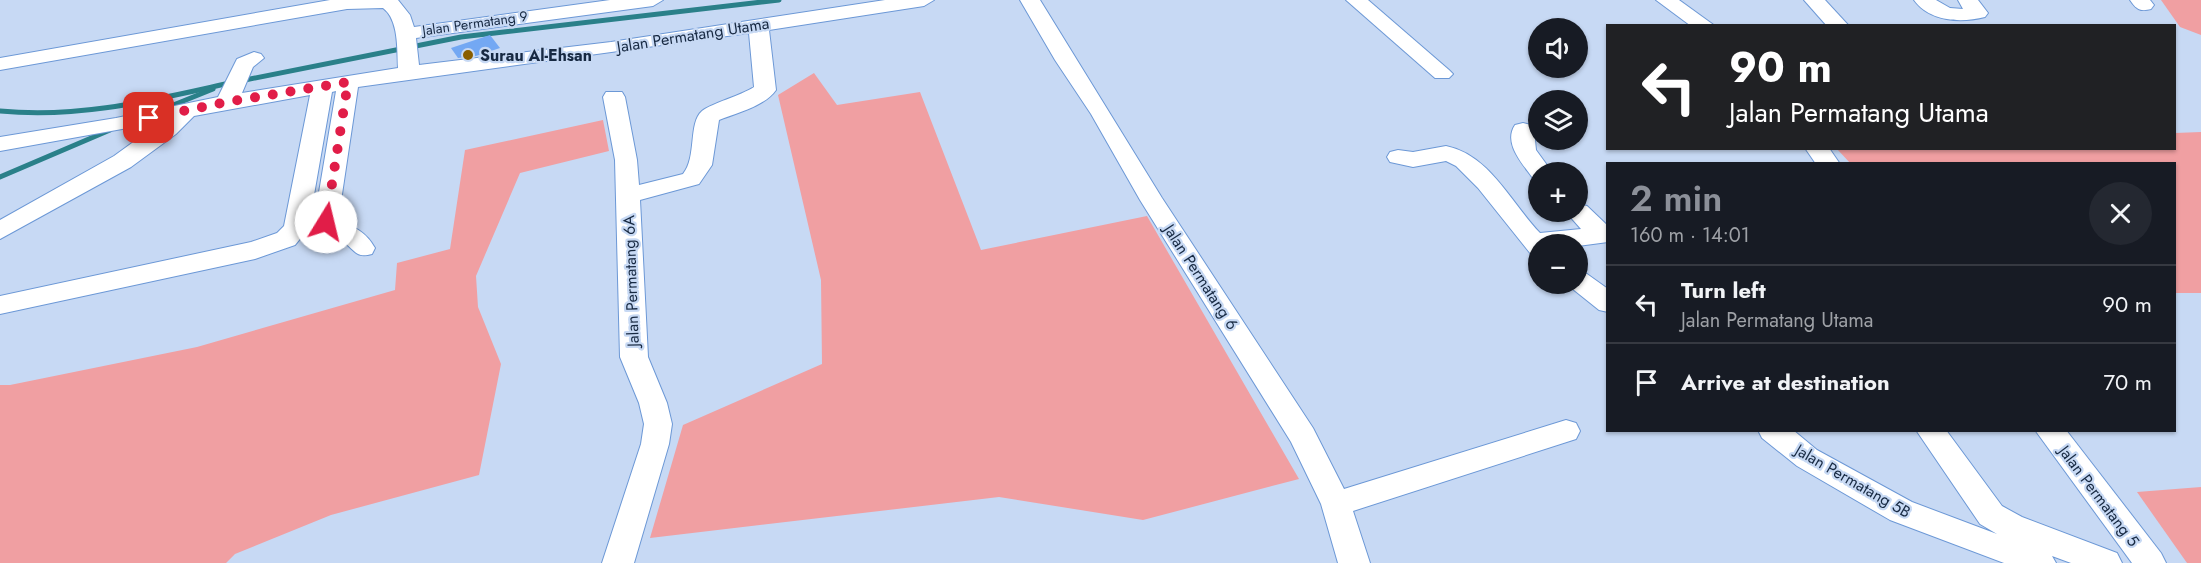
<!DOCTYPE html>
<meta charset="utf-8">
<style>
:root{--surface:#171b24;--page:#242831;--text:#f1f3f6;--muted:#9ea1a6;--line:#363941;--accent:#8c9099}
body{margin:0;font-family:Jost,sans-serif;background:var(--page);color:var(--text);height:100vh;display:flex;flex-direction:column;font-size:22px;white-space:nowrap}
*{box-sizing:border-box;margin:0}
p{font-size:20px;color:var(--muted)}
.icon{flex:none;width:33px;height:33px;fill:none;stroke:currentColor;stroke-width:2;stroke-linecap:round;stroke-linejoin:round}
.map{position:relative;flex:1;overflow:hidden}
.side{position:absolute;left:1606px;top:162px;width:570px;height:270px;display:flex;flex-direction:column;background:var(--surface);border-radius:0px;box-shadow:0 2px 4px #0004}
.side>*{flex:none}
.hud{position:absolute;left:1606px;top:24px;width:570px;height:126px;border-radius:0px;box-shadow:0 2px 4px #0004;background:#202124;color:#fff;overflow:hidden}
.fabs{position:absolute;left:1528px;top:18px;display:grid;gap:12px}
.fabs a{display:grid;place-items:center;width:60px;height:60px;border-radius:50%;background:var(--surface);box-shadow:0 2px 4px #0004;font-size:30px}
.pin{position:absolute;display:grid;place-items:center;width:51px;height:51px;color:#fff;margin:-26px;border-radius:12px;box-shadow:0 3px 9px #0006}
.me{position:absolute;width:66px;margin:-33px;rotate:9deg;stroke-linejoin:round;filter:drop-shadow(0 0 4px #0008)}
.turn{display:flex;align-items:center;gap:21px;height:126px;padding:0 24px;font-size:27px}
.turn .icon{width:78px;height:78px;stroke-width:2.5}
.turn b{display:block;font-size:42px;line-height:51px}
.round{display:grid;place-items:center;flex:none;width:63px;height:63px;border-radius:32px;background:var(--page)}
.head{display:flex;align-items:center;justify-content:space-between;height:102px;padding:0 24px}
h1{font-size:36px;font-weight:600;line-height:45px;color:var(--accent)}
ul{padding:0;list-style:none}
li{display:flex;align-items:center;gap:18px;height:78px;padding:0 24px;border-top:2px solid var(--line)}
li div{flex:1}
li b{display:block;font-size:22px}
li em{font-style:normal}
.map>svg:first-child{display:block}
</style>
<div class="map">
<svg width="2201" height="563" viewBox="0 0 2201 563">
<rect width="100%" height="100%" fill="#c7d9f4"/>
<g fill="#f09fa2">
<polygon points="2161,0 2201,0 2201,35 2180,27"/>
<polygon points="814,73 837,105 920,92 981,250 1147,216 1299,479 1143,520 999,497 650,538 683,425 822,364 821,280 778,95"/>
<polygon points="603,120 609,151 520,173 476,276 478,307 501,364 479,475 331,515 235,554 226,563 0,563 0,385 10,385 197,347 395,290 397,263 450,249 465,150"/>
<polygon points="2201,132 2201,293 2175,293 2175,164 1851,164 1837,149 2175,148 2175,133"/>
<polygon points="2201,487 2201,563 2187,563 2137,492"/>
</g>
<g fill="none" stroke-linecap="round" stroke-linejoin="round">
<g stroke="#2a8089" stroke-width="5">
<polyline points="240,81 461,37 779,0"/>
<polyline points="161,110 213,89"/>
<path d="M0 111C79 119 153 100 230 83"/>
<polyline points="0,177 110,130"/>
</g>
</g>
<polygon fill="#73a8f3" points="490,35 500,48 476,56 458,58 451,48"/>
<g fill="none" stroke-linecap="round" stroke-linejoin="round">
<g stroke="#6c98d6" stroke-width="2">
<g id="minor">
<path d="M330 0H398L410 15 414 27 610 0H663L653 6 416 38 419 65 611 42 885 0H934L924 6 769 30 776 90C765 106 737 113 719 120L712 165 699 184 640 200 648 357 667 403 672 424 669 444 634 563H602L641 444 644 424 639 403 620 357 615 160 603 97 606 92H622L625 97 637 160 639 185 683 174C697 157 688 123 702 111 712 103 740 96 754 87L749 33 358 87 338 221C355 227 366 232 375 248L372 254C355 259 355 249 342 241 330 233 322 236 314 222L336 91 332 92 308 229 295 245 255 259 0 314V296L251 242 277 233 284 226 310 95 194 116 176 134 131 167 0 239V220L114 156 161 122 0 151V137L116 118 218 97 237 59 254 52 261 54 264 58 253 67 242 93 398 68C397 49 399 20 383 8L347 9 0 70V58Z"/>
<polygon points="1020,0 1040,0 1162,198 1313,428 1344,489 1566,420 1576,423 1580,431 1576,439 1353,511 1370,563 1338,563 1321,504 1291,442 1140,200 1091,114 1055,60"/>
<polygon points="1346,0 1368,0 1449,70 1453,74 1449,78 1435,78"/>
<polygon points="1656,0 1679,0 1715,26 1691,26"/>
<polygon points="1804,0 1825,0 1849,26 1827,26"/>
<path d="M1914 0H1936L1950 8 1963 9 1958 0H1978L1988 13 1985 17C1961 23 1930 22 1914 0Z"/>
<path d="M2130 0H2150L2154 5 2151 9C2140 12 2136 9 2130 0Z"/>
<path d="M1523 123 1531 125 1534 130 1536 150 1552 172H1539V179L1532 177C1522 163 1503 143 1515 125Z"/>
<path d="M1446 146C1490 155 1511 203 1540 233L1581 229 1566 212H1578V204L1587 206 1608 226V242L1578 246 1539 244V256L1530 253 1478 188 1456 166 1446 161 1413 167 1390 162 1387 157 1390 152 1398 150 1413 152Z"/>
<polygon points="1805,148 1829,148 1840,164 1816,164"/>
<polygon points="1578,271 1587,274 1608,289 1608,312 1599,310 1569,286 1567,284 1578,284"/>
<polygon points="1758,430 1793,430 1817,450 1912,502 1997,534 1980,524 1916,430 1946,430 2002,506 2022,517 2117,553 2122,563 2071,563 2052,556 2056,563 2004,563 1890,520 1797,466 1762,438"/>
<polygon points="2035,430 2066,430 2161,553 2166,563 2132,563"/>
</g>
</g>
<use href="#minor" fill="#fff" fill-rule="evenodd"/>
</g>
<g fill="none" stroke-linecap="round" stroke-linejoin="round">
<polyline stroke="#e11d48" stroke-width="10" stroke-dasharray="0 18" points="149,118 227,102 348,82 326,222"/>
</g>
<circle fill="#895e00" stroke="#c7d9f4" stroke-width="2" cx="468" cy="55" r="6"/>
<g text-anchor="middle" dominant-baseline="central" stroke-width="4.5" stroke-linejoin="round" paint-order="stroke">
<g font-size="14" fill="#172942" stroke="#c7d9f4">
<text transform="translate(475 23) rotate(-8)">Jalan Permatang 9</text>
</g>
<g font-size="16" fill="#172942" stroke="#c7d9f4">
<text transform="translate(693 35) rotate(-9)">Jalan Permatang Utama</text>
<text transform="translate(1201 277) rotate(57)">Jalan Permatang 6</text>
<text transform="translate(631 281) rotate(-92)">Jalan Permatang 6A</text>
<text transform="translate(1853 481) rotate(30)">Jalan Permatang 5B</text>
<text transform="translate(2099 496) rotate(53)">Jalan Permatang 5</text>
</g>
<g font-size="16" font-weight="bold" fill="#172942" stroke="#c7d9f4" text-anchor="start">
<text x="480" y="55">Surau Al-Ehsan</text>
</g>
</g>
</svg>
<div class="fabs">
<a><svg class="icon" aria-label="sound" viewBox="0 0 24 24"><path d="M4 9h4l5-4v14l-5-4H4zM17 9q2 3 0 6"/></svg></a>
<a><svg class="icon" aria-label="layers" viewBox="0 0 24 24"><path d="M12 4l9 5-9 5-9-5zM3 14l9 5 9-5"/></svg></a>
<a>+</a>
<a>−</a>
</div>
<div class="pin" style="left:149px;top:118px;background:#d93025"><svg class="icon" aria-label="arrive" viewBox="0 0 24 24"><path d="M6 21V4h12l-3 4 3 4H6"/></svg></div>
<svg class="me" style="left:326px;top:222px" viewBox="-20 -20 40 40"><circle r="19" fill="#fff"/><path d="M0-13L10 11 0 6-10 11z" fill="#e11d48"/></svg>
<div class="hud">
<div class="turn"><svg class="icon" aria-label="left" viewBox="0 0 24 24"><path d="M17 20v-9H6M10 6l-5 5 5 5"/></svg><div><b>90 m</b>Jalan Permatang Utama</div></div>
</div>
<section class="side">
<div class="head"><div><h1>2 min</h1><p>160 m · 14:01</p></div><a class="round"><svg class="icon" aria-label="close" viewBox="0 0 24 24"><path d="M6 6l12 12M18 6L6 18"/></svg></a></div>
<ul>
<li><svg class="icon" aria-label="left" viewBox="0 0 24 24"><path d="M17 20v-9H6M10 6l-5 5 5 5"/></svg><div><b>Turn left</b><p>Jalan Permatang Utama</p></div><em>90 m</em></li>
<li><svg class="icon" aria-label="arrive" viewBox="0 0 24 24"><path d="M6 21V4h12l-3 4 3 4H6"/></svg><div><b>Arrive at destination</b></div><em>70 m</em></li>
</ul>
</section>
</div>
